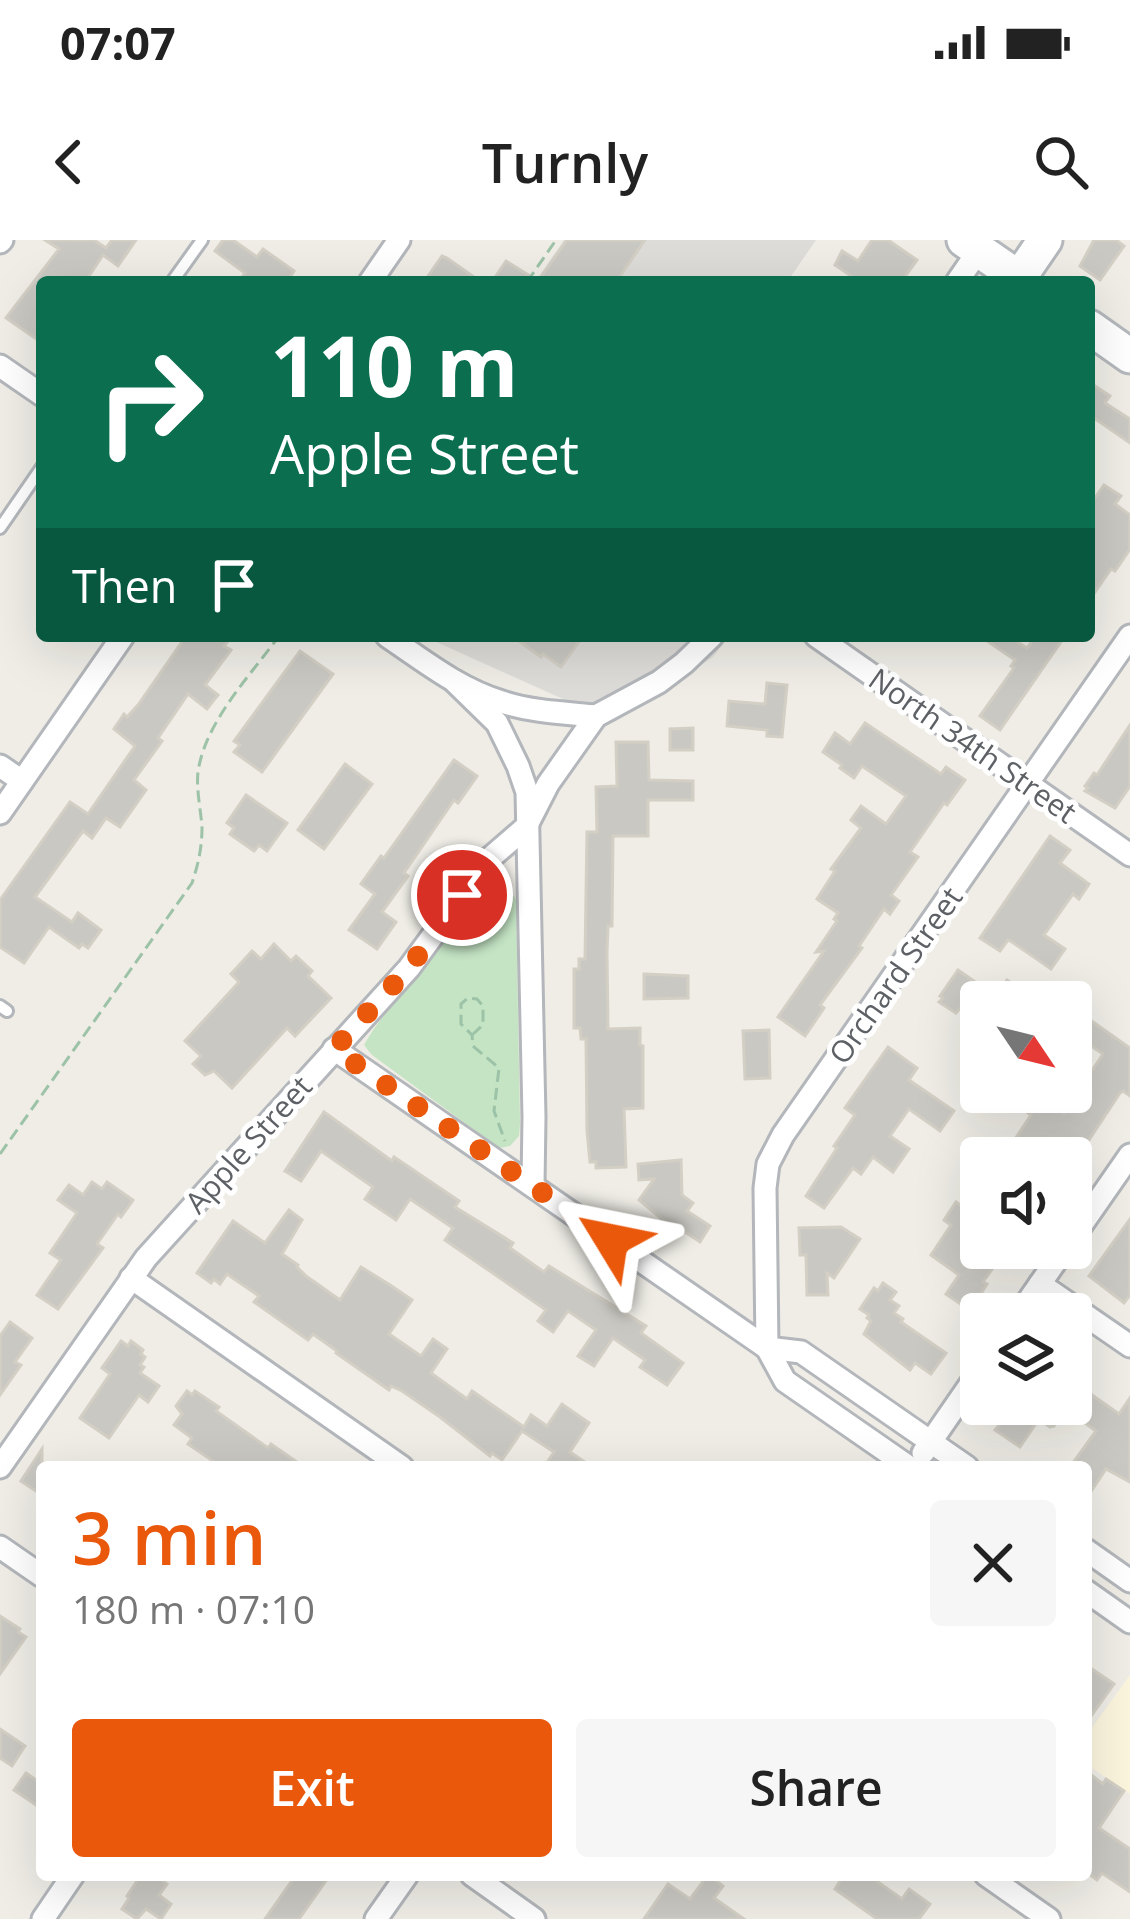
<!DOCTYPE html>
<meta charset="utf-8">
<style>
:root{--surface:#fff;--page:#f6f6f6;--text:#222;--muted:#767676;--accent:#ea580c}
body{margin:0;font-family:"Open Sans",sans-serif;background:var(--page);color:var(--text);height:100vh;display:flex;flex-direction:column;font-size:45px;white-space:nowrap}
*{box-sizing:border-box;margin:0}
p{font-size:39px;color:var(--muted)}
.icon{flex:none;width:66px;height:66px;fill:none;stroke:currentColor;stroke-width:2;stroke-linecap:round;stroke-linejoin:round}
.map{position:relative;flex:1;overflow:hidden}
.sheet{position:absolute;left:36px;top:1221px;width:1056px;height:420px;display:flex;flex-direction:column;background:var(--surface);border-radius:12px;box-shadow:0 12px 48px #0002}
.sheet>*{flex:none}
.banner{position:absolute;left:36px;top:36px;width:1059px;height:366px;border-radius:12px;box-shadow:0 12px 48px #0002;background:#0b6e4f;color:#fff;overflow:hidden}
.needle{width:78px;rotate:125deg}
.fabs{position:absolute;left:960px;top:741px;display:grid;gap:24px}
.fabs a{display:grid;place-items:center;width:132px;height:132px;border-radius:12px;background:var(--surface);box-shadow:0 12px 48px #0002;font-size:60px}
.pin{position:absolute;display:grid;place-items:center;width:102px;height:102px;color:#fff;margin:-51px;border:6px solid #fff;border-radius:50%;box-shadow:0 3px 12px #0007}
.me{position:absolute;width:132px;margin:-66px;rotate:305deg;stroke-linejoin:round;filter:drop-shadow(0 0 9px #0008)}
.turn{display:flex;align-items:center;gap:42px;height:252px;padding:0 36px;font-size:54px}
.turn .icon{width:156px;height:156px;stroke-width:2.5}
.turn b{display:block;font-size:84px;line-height:102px}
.then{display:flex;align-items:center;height:114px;padding:0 36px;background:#0003;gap:24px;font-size:45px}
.round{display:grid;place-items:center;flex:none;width:126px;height:126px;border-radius:12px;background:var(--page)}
.summary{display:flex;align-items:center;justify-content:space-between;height:204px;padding:0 36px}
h1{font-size:72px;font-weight:600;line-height:90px;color:var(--accent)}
.button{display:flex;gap:24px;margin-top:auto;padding:24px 36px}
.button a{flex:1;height:138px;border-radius:12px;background:var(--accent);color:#fff;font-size:48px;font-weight:600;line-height:138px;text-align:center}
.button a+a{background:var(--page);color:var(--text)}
.status{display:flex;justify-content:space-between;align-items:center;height:84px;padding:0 60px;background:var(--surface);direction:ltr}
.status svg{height:33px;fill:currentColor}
header{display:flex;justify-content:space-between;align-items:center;height:156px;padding:0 36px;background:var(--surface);font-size:54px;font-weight:600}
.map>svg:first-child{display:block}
</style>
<div class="status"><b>07:07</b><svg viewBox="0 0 49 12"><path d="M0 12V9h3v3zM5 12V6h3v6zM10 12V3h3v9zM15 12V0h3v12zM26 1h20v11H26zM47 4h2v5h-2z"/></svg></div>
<header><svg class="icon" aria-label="back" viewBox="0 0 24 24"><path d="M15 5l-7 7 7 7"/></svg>Turnly<svg class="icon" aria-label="search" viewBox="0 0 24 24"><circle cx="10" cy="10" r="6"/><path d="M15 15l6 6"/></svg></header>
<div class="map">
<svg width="1130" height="1679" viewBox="0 0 1130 1679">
<rect width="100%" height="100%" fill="#efede6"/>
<polygon fill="#fcf5de" points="1130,1435 1130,1554 1086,1524 1086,1496"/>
<g fill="#dedcd8">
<polygon points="564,0 816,0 787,42 535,42"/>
<polygon points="423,396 729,396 713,417 614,482"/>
</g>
<path fill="#c4e4c4" d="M497 643 508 646 516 660 520 883 519 896 510 906 499 908 372 815 364 805C379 777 403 754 423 729 447 700 466 664 497 643Z"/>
<g fill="#cac8c2" stroke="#d3cfc5" stroke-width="3">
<polygon points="45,0 94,0 106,8 112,0 136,0 118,26 103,15 85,42 42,42 42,103 6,78 59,9"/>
<polygon points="223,0 233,0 257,17 263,9 294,31 287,42 239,42 245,33 215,11"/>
<polygon points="567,0 645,0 616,42 505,42 496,36 506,21 538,41"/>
<polygon points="872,0 888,0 917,20 901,42 860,42 835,25 842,11 858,21"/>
<polygon points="1094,0 1116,0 1124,6 1100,40 1080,26"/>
<polygon points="442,16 447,18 481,42 424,42"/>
<polygon points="1089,142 1110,156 1105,163 1130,179 1130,203 1094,178 1089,186"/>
<polygon points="1104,245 1121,256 1115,264 1130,275 1130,309 1115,331 1111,329 1089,361 1089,267"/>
<polygon points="186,396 232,396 224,406 231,410 205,445 218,455 207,469 188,454 158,498 162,501 134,540 146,550 120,587 106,578 92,598 83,591 35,657 72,682 78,673 101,690 88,708 82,704 79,708 49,687 24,723 0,707 0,660 70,562 88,574 135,506 114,489 124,474 127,477 138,465"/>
<polygon points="512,396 583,396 561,427 543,414 541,417"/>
<polygon points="980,396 1008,396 1027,408 1036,396 1065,396 1000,490 980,476 1014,428 1011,426 1015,420"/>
<polygon points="300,411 333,434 262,532 234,512 240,505 234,501"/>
<polygon points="767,443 787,445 782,497 767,496 767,490 727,486 729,461 765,464"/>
<polygon points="865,483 941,534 946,527 965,540 947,565 944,563 910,612 918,617 891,655 899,661 890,674 884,669 859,706 862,708 820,765 824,768 805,796 778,777 824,711 816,712 837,681 834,679 838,673 817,659 835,631 831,629 861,588 851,580 861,566 886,584 906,556 862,526 854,538 840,528 842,525 823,512 835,493 850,504"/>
<polygon points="1130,485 1130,546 1115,568 1085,551 1088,548 1085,546 1094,533 1097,535"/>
<polygon points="693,488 693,510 670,510 670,489"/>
<polygon points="616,502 648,502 649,540 693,541 693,560 648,560 648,596 613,596 612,686 608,686 607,712 608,789 640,788 640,805 643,806 643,868 624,869 626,927 596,928 596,922 590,922 587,891 586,799 581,799 580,788 574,788 574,729 579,729 579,719 585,719 587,592 597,592 596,547 617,546"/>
<polygon points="454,520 477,536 458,563 454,560 404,633 408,636 382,672 396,682 377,709 349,690 375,654 361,644 381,616 384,618"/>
<polygon points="345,524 372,544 324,609 298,590"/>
<polygon points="246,555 287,583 267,611 259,605 254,611 230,594 234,588 227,583"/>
<polygon points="1050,596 1070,610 1060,623 1089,644 1079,659 1073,654 1044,695 1065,709 1051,729 1012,702 1008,700 1000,711 980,698"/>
<polygon points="274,704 291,721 296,716 312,731 308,736 331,758 295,796 287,788 232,848 214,831 205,835 193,824 201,816 185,801 239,742 231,734 252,711 261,719"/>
<polygon points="958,730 984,748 975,760 970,757 956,773 939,762 943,758 940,756"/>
<polygon points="644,734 688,736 688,758 644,759"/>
<polygon points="1007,740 1038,762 992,762"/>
<polygon points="1086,777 1130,808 1130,856 1123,851 1120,853 1077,918 1057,918 1038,904 1029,918 1017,918 1007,911 1031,875 1018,866 1028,852 1035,852 1064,873 1103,814 1074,794"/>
<polygon points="769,790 770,838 745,839 743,791"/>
<polygon points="888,807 917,828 909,840 954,871 940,891 909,869 890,896 909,909 893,932 873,917 861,934 853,928 824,968 806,956 837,908 834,906 855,875 845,868"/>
<polygon points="324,872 392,921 394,917 459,961 455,967 513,1003 510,1008 544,1032 549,1026 646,1086 641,1093 683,1123 667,1145 640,1127 645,1120 613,1098 594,1126 578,1116 596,1090 568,1071 553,1092 538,1081 546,1070 445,1000 453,988 410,959 396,980 365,959 373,947 321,911 301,941 285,931"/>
<polygon points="681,920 682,955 693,963 687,971 710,986 700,1002 676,986 674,989 639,960 654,939 639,940 638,924"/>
<polygon points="92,942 102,949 107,942 133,960 121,977 118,974 97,1004 103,1008 58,1069 37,1055 61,1020 50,1013 77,973 58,960 69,945 83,955"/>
<polygon points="956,962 981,980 981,1008 1007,1008 983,1042 987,1044 977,1060 972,1057 965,1067 946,1054 959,1035 931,1015 951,985 944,980"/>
<polygon points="289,970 302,980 282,1014 298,1025 297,1027 306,1036 340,1060 361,1027 390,1045 412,1060 389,1094 421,1116 433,1099 447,1109 431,1133 467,1159 472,1151 524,1187 531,1175 547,1186 562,1164 589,1183 570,1212 592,1227 544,1227 554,1212 522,1191 502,1220 492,1213 490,1216 440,1177 402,1151 391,1146 389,1150 336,1113 337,1111 313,1094 308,1100 254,1062 259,1056 227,1034 220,1044 214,1039 211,1043 197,1033 233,981 265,1003"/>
<polygon points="1130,979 1130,1055 1124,1063 1089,1036"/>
<polygon points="841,987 860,999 834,1038 827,1033 828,1055 807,1055 806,1015 800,1015 799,988"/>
<polygon points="883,1043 896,1052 890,1060 899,1066 894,1073 903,1079 901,1082 946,1113 931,1134 915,1123 910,1130 864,1094 871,1081 867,1078 869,1075 860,1069 874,1048 878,1051"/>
<polygon points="10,1082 32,1098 15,1122 21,1125 0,1155 0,1096"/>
<polygon points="121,1101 128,1106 131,1101 143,1110 141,1114 145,1117 140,1125 144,1127 140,1133 159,1146 148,1162 139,1155 109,1198 80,1178 110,1134 102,1128"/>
<polygon points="1071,1140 1119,1174 1130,1158 1130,1242 1106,1229 1086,1259 1086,1227 1070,1227 1096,1191 1071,1173"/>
<polygon points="187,1151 192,1155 195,1151 219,1167 216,1171 268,1208 271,1204 304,1227 222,1227 188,1204 192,1198 174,1185 182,1174 176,1166"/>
<polygon points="1000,1164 1021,1164 1036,1174 1043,1164 1068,1164 1054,1186 1050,1187 1039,1179 1020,1207 995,1190 1000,1184 991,1177"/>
<polygon points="42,1209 42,1255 21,1241"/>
<polygon points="0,1376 20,1389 18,1392 26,1397 0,1434"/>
<polygon points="1086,1425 1114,1444 1086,1483"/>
<polygon points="0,1489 25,1506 12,1526 0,1518"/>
<polygon points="1086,1531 1103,1544 1106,1539 1124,1551 1099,1588 1130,1609 1130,1652 1102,1633 1097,1640 1086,1632"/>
<polygon points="26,1533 42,1544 42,1569 14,1550"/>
<polygon points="141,1635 155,1635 167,1644 159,1655 171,1664 161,1679 146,1669 137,1679 122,1669 129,1658 127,1656"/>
<polygon points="296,1635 330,1635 299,1679 265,1679"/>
<polygon points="708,1635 723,1646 714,1658 744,1679 644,1679 668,1644 690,1659"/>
<polygon points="844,1635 868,1635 902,1659 909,1649 930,1664 919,1679 877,1679 835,1649"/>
</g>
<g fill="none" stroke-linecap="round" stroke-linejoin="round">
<g stroke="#b3b6ba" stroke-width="16">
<g id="lane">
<polyline points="172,42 202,0"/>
<polyline points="0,288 42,227"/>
<polyline points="0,766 7,771"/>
</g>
</g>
<g stroke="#b3b6ba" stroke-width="27">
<g id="street">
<polyline points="0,2 2,0"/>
<polyline points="370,42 399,0"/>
<polyline points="957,42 979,10"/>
<polyline points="0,126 42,155"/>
<path d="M387 396C424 421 459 449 502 462 532 472 565 473 596 476"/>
<polyline points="816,396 1130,615"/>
<polyline points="455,442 497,483 518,526 527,552 534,877 533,945"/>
<polyline points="0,526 22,541"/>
<polyline points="0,573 123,396"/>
<polyline points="334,809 767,1108 801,1112 967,1227"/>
<polyline points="1071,1000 1130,915"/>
<polyline points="131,1038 402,1227"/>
<polyline points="1040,1044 1130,1106"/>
<polyline points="1019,1074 1065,1008"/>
<polyline points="923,1213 981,1129"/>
<polyline points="0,1227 146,1018 409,728 489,619 526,587 548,544 596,476 659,442 684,423 712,396"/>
<polyline points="909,1227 785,1141 767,1108 765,948 768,924 783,895 1130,396"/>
<polyline points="0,1307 42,1336"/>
<polyline points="1086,1310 1130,1341"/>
<polyline points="1086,1351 1130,1382"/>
<polyline points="472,1635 534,1679"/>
<polyline points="986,1635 1049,1679"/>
<polyline points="43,1679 73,1635"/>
<polyline points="376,1679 407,1635"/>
</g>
</g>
<g stroke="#b4b8bc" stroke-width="39">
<g id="secondary">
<polyline points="964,0 1025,42"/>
<polyline points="1019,38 1045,0"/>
<polyline points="1089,87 1130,116"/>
</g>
</g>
<g stroke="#9cc2a7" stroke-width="3" stroke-dasharray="12 6" stroke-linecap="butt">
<polyline points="527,42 556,0"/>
<polyline points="472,795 483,785 483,766 477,759 468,758 461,764 461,784 472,795 473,806 499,828 494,871 505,901"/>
<path d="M0 914 192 643C198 625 202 608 202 588 201 570 196 550 198 532 205 482 250 436 279 396"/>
</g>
<use href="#lane" stroke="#fff" stroke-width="10"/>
<use href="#street" stroke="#fff" stroke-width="21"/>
<use href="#secondary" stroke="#fff" stroke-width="33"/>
</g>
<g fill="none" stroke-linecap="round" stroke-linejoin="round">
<polyline stroke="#ea580c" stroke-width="21" stroke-dasharray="0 37.8" points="462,655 409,728 334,809 611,1000"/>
</g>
<g text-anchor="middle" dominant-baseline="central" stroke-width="10" stroke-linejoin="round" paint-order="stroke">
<g font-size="30" fill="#5d6165" stroke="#fff">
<text transform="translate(973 505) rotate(35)">North 34th Street</text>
<text transform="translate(895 735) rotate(-55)">Orchard Street</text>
<text transform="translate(248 904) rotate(-48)">Apple Street</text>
</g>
</g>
</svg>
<div class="fabs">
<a><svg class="needle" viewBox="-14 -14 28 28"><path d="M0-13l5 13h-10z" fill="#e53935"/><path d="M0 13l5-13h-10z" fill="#767676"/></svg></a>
<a><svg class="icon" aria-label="sound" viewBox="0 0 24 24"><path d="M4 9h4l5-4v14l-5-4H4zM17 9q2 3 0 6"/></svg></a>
<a><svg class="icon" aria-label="layers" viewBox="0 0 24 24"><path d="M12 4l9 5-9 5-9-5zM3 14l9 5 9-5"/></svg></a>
</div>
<div class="pin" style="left:462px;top:655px;background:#d93025"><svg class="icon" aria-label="arrive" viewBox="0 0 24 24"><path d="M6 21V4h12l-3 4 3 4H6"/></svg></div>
<svg class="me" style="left:611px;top:1000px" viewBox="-20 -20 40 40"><path d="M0-17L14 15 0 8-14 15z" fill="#ea580c" stroke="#fff" stroke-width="4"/></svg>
<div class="banner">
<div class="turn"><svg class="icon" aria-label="right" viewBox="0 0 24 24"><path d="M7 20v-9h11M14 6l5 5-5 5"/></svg><div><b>110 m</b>Apple Street</div></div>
<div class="then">Then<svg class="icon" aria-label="arrive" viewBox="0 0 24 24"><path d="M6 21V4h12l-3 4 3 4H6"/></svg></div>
</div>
<section class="sheet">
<div class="summary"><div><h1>3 min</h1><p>180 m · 07:10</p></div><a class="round"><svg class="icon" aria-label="close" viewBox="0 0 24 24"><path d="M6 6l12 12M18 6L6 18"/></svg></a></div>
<div class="button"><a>Exit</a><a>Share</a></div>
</section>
</div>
